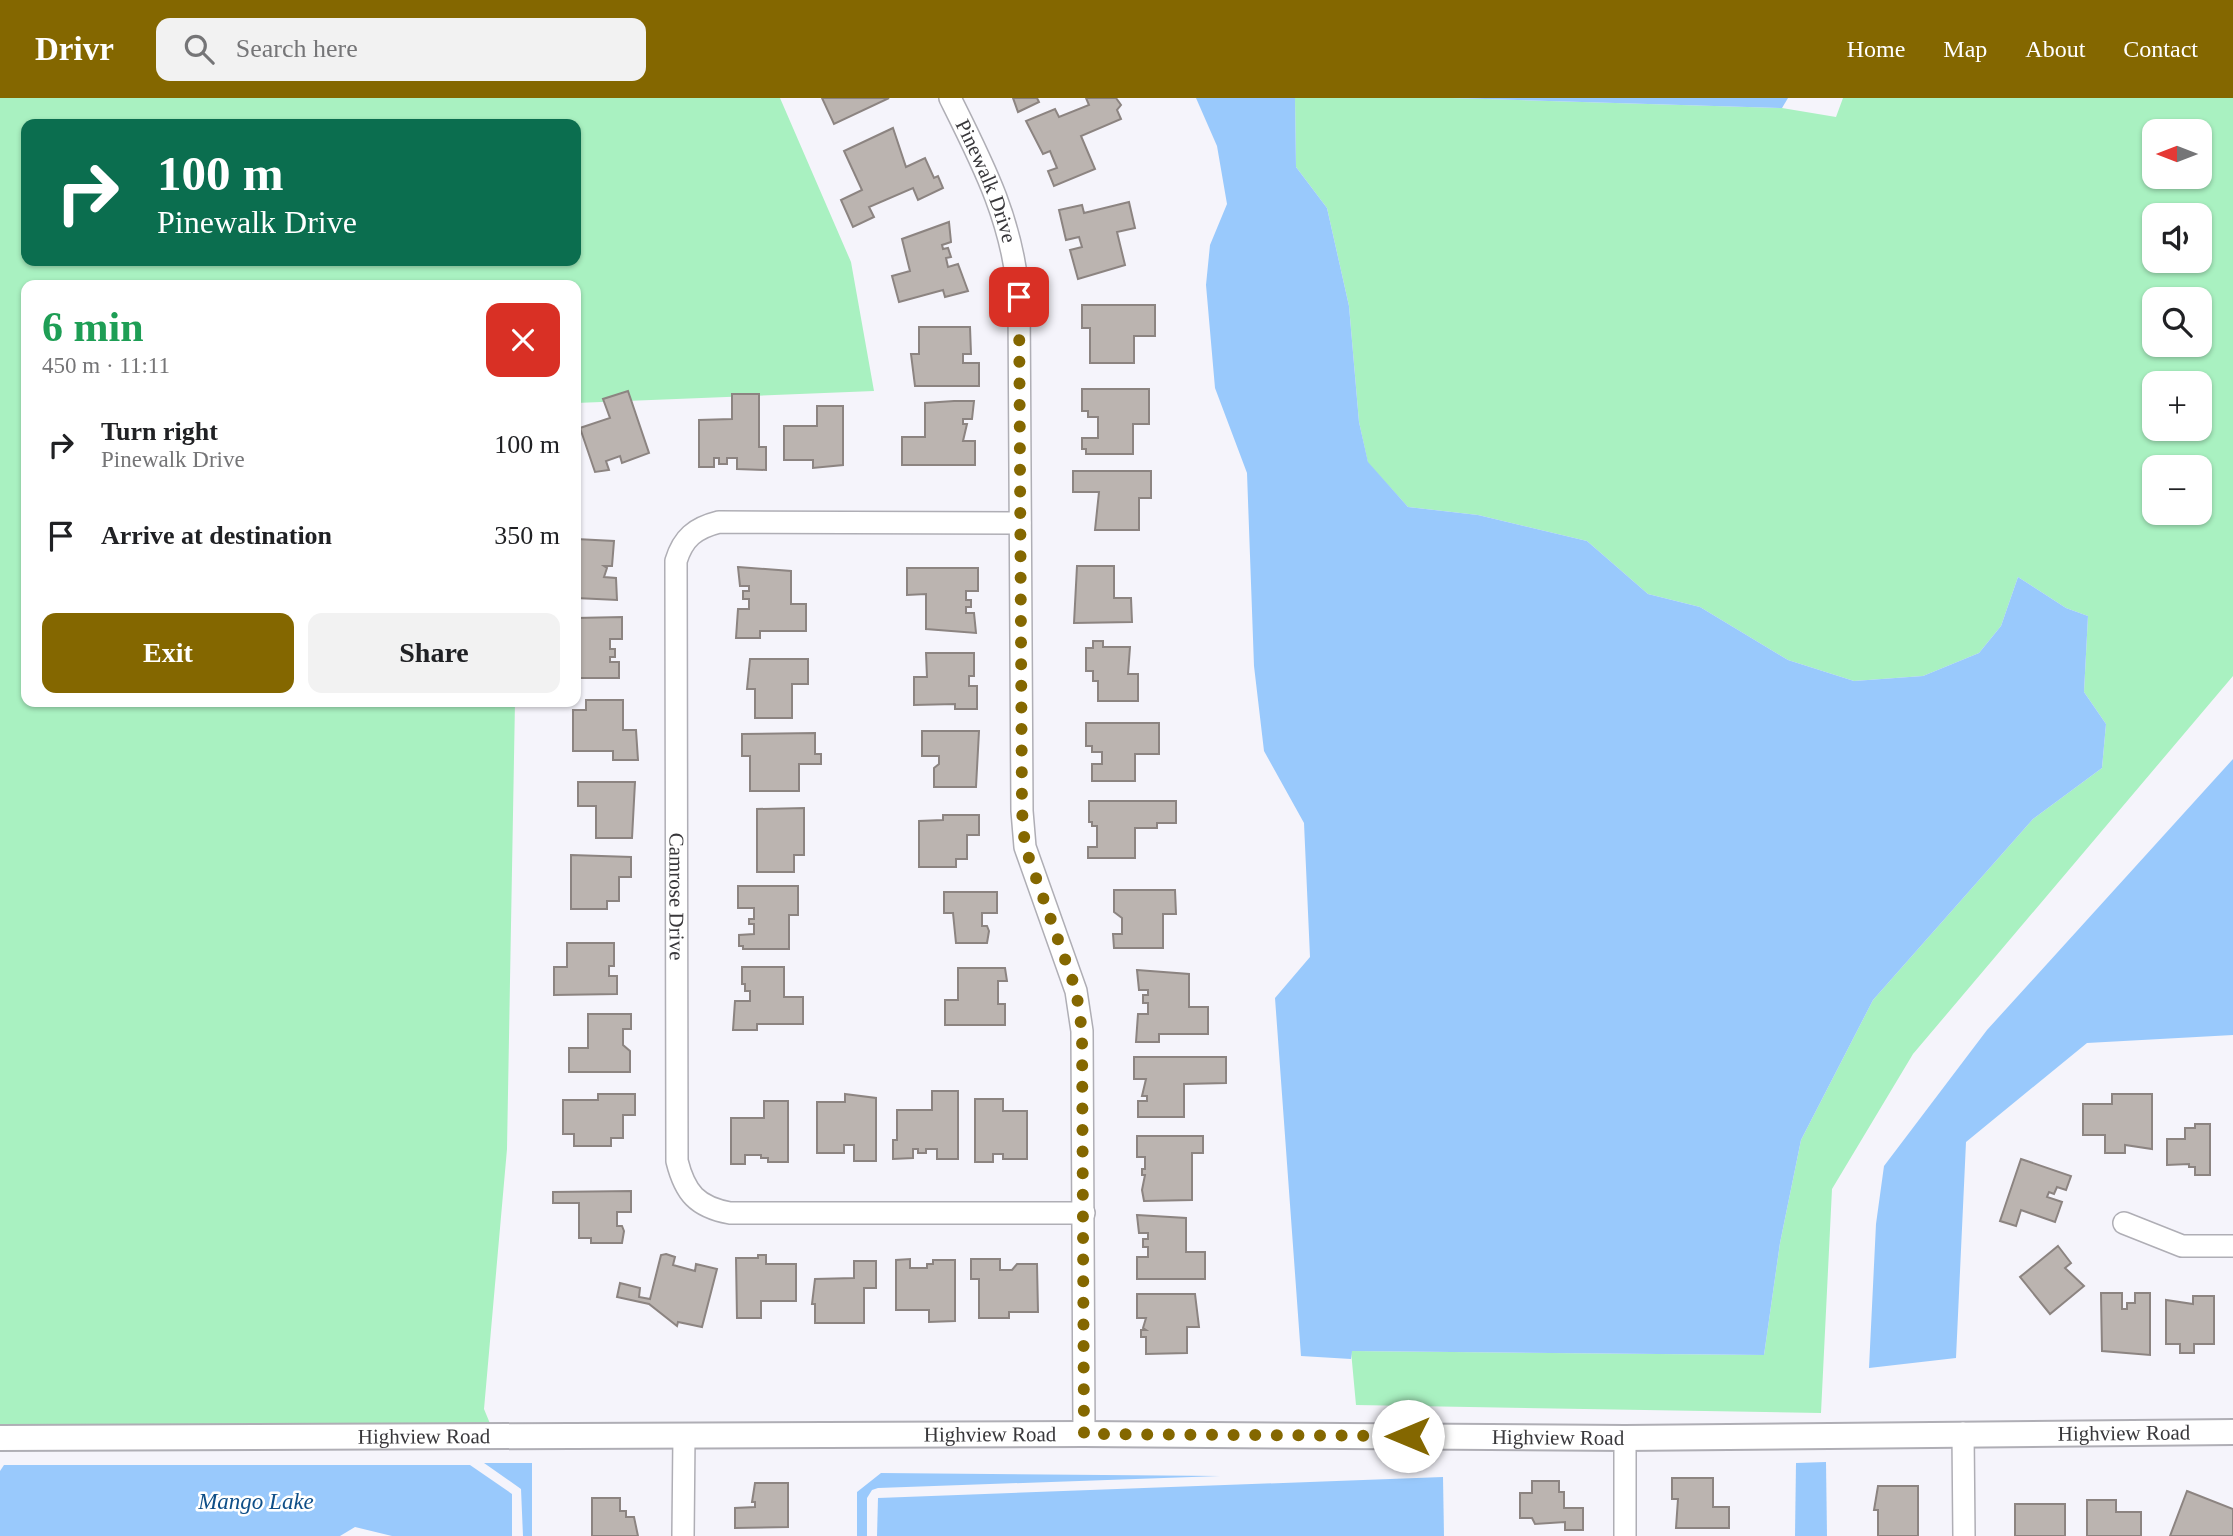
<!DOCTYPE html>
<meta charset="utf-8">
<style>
:root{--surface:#fff;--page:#f2f2f2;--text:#202124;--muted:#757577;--accent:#846700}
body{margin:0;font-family:Georgia,serif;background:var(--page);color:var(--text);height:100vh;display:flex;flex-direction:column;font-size:26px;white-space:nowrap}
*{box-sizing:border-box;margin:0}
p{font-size:23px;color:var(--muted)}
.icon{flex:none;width:38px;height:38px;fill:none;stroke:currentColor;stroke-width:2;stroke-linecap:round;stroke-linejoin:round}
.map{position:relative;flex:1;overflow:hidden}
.sheet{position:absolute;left:21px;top:182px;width:560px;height:427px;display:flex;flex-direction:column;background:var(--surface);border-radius:14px;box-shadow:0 2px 5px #0004}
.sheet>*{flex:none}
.guide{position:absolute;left:21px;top:21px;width:560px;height:147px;border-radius:14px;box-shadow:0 2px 5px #0004;background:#0b6e4f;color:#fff;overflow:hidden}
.needle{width:46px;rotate:270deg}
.fabs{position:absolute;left:2142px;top:21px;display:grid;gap:14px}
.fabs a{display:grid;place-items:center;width:70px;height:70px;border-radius:14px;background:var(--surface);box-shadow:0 2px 5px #0004;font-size:35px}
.pin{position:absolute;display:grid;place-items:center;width:60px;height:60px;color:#fff;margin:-30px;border-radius:14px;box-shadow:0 4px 10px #0006}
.me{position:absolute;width:77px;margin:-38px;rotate:270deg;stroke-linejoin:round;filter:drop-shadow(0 0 5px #0008)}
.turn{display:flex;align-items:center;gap:24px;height:147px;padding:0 21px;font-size:32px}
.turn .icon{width:91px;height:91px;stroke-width:2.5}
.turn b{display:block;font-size:49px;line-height:60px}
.round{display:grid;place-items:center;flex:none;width:74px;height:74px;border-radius:14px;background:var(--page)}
.head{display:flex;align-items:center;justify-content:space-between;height:119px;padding:0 21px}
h1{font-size:42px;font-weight:700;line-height:52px;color:#1e9e55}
.button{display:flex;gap:14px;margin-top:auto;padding:14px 21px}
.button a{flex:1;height:80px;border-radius:14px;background:var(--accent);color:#fff;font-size:28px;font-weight:700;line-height:80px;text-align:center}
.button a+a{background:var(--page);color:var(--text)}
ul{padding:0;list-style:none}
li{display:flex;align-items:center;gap:21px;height:91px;padding:0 21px}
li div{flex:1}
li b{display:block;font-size:26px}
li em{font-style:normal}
header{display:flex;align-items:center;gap:42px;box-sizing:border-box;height:98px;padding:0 35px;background:var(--accent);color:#fff}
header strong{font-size:33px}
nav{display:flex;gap:38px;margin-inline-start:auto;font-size:24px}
.search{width:490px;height:63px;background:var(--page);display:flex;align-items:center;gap:18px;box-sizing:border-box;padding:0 24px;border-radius:14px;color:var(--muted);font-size:26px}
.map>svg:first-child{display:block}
</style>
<header>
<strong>Drivr</strong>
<div class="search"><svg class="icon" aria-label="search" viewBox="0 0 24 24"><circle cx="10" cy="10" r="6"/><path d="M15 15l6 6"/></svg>Search here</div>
<nav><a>Home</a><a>Map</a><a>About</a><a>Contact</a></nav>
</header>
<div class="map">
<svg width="2233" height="1438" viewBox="0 0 2233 1438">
<rect width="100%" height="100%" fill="#f5f4fb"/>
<g fill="#a9f1c1" fill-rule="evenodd">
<path d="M0 0H780L851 164 874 293 576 305V187H26V604H515L507 1051 484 1311 491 1328 0 1329ZM26 26H576V163H26Z"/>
<path d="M1295 0H1452L1782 10 1836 19 1843 0H2233V578L1913 956 1832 1091 1821 1315 1356 1307 1351 1253 1764 1257 1780 1145 1801 1042 1873 902 2033 721 2102 670 2106 626 2084 594 2088 518 2066 510 2018 479 2001 528 1979 555 1923 578 1854 583 1788 562 1700 509 1648 496 1587 443 1478 417 1408 409 1368 365 1359 324 1349 208 1327 110 1296 69ZM2154 33H2200V79H2154ZM2154 117H2200V163H2154ZM2154 201H2200V247H2154ZM2154 285H2200V331H2154ZM2154 369H2200V415H2154Z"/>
</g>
<g fill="#99c9fc">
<polygon points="1196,0 1295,0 1296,69 1327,110 1349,208 1359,324 1368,364 1408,409 1478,417 1587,443 1648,496 1700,509 1788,562 1854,583 1923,578 1979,555 2001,528 2018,479 2066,510 2088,518 2084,594 2106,626 2102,670 2033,721 1873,902 1801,1042 1780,1145 1764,1257 1352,1253 1351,1261 1301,1258 1275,900 1310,859 1304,725 1264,653 1254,568 1247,375 1215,290 1206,187 1210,147 1227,106 1217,48"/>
<polygon points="1452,0 1788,0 1782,10"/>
<polygon points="2233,661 2233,937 2087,945 1966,1044 1956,1260 1869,1270 1876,1126 1884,1068 1987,932"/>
<polygon points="1826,1364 1827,1438 1795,1438 1796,1365"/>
<polygon points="484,1365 532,1365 532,1438 523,1438 521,1391"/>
<polygon points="4,1367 470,1367 512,1396 512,1438 392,1438 355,1429 340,1438 0,1438 0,1373"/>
<polygon points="881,1375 1220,1378 878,1390 872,1392 867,1400 867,1438 857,1438 857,1394"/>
<polygon points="1443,1379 1444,1438 877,1438 878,1400"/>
</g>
<g fill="#bbb4b0" stroke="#8c8481" stroke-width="2">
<polygon points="822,0 889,0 834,26"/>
<polygon points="1013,0 1037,0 1039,4 1018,14"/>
<polygon points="1086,0 1116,0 1121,7 1117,12 1121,21 1081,38 1095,71 1054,88 1048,73 1057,70 1050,53 1043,56 1026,23 1055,11 1059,19 1089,7"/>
<polygon points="893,30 906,69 925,60 934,80 938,78 943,90 918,102 913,90 869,109 874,119 853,129 841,102 862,92 844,53"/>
<polygon points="1129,104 1135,130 1117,134 1125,167 1078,181 1070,152 1082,149 1079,139 1066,142 1059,112 1082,107 1084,115"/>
<polygon points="949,124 951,144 942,147 943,151 948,150 951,159 946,160 948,169 958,166 968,193 945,199 943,192 899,204 892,178 910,173 902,141"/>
<polygon points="1082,207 1155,207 1155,238 1134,238 1134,265 1090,265 1090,230 1082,230"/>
<polygon points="919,229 970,229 971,256 963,256 963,265 979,265 979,288 915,288 911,256 919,256"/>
<polygon points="1082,291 1149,291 1149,326 1133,326 1133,356 1086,356 1086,351 1082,351 1082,340 1098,340 1098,319 1088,319 1088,313 1082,313"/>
<polygon points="628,293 649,355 622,365 620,358 606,363 609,372 595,374 580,330 610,320 603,301"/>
<polygon points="732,296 759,296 759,349 766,349 766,372 737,371 737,360 727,360 727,366 719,366 719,360 714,360 714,369 699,369 699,322 732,321"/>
<polygon points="954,303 974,303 972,321 963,321 963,326 967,326 963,343 975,343 975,367 902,367 902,339 925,339 925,305"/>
<polygon points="817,308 843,308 843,367 813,370 813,362 784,362 784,328 817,328"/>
<polygon points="1073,373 1151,373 1151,400 1139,400 1139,432 1095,432 1099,394 1073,394"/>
<polygon points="576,441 614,443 612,468 604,468 607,470 604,479 616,480 617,502 576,500"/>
<polygon points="1077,468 1114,468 1114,500 1131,500 1132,524 1074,525"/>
<polygon points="738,469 791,473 791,506 806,506 806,533 760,533 760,540 736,540 738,511 749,511 749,501 743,501 743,493 749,493 749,488 740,488"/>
<polygon points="907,470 978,470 978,493 966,493 966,502 971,502 971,509 966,509 966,515 974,515 976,535 926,531 926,496 907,497"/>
<polygon points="622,519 622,541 610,541 610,551 615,551 615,559 610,559 610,564 619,564 619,580 576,580 576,520"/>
<polygon points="1093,543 1103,543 1103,549 1130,549 1128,576 1138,576 1138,603 1098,603 1098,583 1093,583 1093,573 1086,573 1086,550 1093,550"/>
<polygon points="926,555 974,555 974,578 969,578 969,588 977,588 977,611 955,611 955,606 914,607 914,579 927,579"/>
<polygon points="750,561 808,561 808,586 792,586 792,620 755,620 755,591 747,591"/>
<polygon points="586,602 623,602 623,632 636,632 638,662 613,662 613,653 573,653 573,612 586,612"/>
<polygon points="1086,625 1159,625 1159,656 1135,656 1135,683 1092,683 1092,666 1102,666 1102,654 1092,654 1092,648 1086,648"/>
<polygon points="922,633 979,633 976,689 934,689 934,670 939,666 939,658 922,658"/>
<polygon points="815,635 815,656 821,656 821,666 799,666 799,693 750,693 750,658 742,658 742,636"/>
<polygon points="578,684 635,684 632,740 596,740 596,708 578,708"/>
<polygon points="1089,703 1176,703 1176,725 1157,725 1157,730 1135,730 1135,760 1088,760 1088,749 1097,749 1097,728 1092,728 1092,724 1089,724"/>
<polygon points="804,710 804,757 794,757 794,774 757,774 757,711"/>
<polygon points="943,717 979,717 979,737 967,737 967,761 956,761 956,769 919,769 919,723 943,722"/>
<polygon points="571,757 631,759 631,779 619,779 619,803 607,803 607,811 571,811"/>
<polygon points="738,788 798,788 798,817 789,817 789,851 743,851 743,848 739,848 739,837 754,836 754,826 749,826 749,821 754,821 754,810 738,810"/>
<polygon points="1114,792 1175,792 1176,816 1163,816 1163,850 1114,850 1113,836 1122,836 1122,820 1114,814"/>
<polygon points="944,794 997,794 997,815 982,815 982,828 987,828 989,833 987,845 956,845 953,815 944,815"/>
<polygon points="567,845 614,845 614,868 609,868 609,878 617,878 617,896 554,897 554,869 567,869"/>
<polygon points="742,869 784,869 784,899 803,899 803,926 757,926 757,932 733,932 735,903 750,903 750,893 745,893 745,886 742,886"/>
<polygon points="958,870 1005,870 1007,883 998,883 998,906 1005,906 1005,927 945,927 945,902 958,902"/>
<polygon points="1137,872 1189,876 1189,909 1208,909 1208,936 1159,936 1159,944 1136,944 1138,916 1148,916 1148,905 1143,905 1143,897 1148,897 1148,892 1139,892"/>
<polygon points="588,916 631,916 631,931 623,931 623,947 630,953 630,974 569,974 569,950 588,950"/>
<polygon points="1134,959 1226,959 1226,985 1184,986 1184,1019 1138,1019 1138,1003 1147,1003 1147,998 1142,998 1146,981 1134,981"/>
<polygon points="932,993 958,993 958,1061 937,1061 937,1051 926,1051 926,1055 918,1055 918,1051 913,1051 913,1060 893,1061 893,1042 897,1042 897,1012 932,1012"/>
<polygon points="598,996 635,996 635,1017 623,1017 623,1040 611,1040 611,1048 574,1048 574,1036 563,1036 563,1002 598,1002"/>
<polygon points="845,996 876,1000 876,1063 854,1063 854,1047 844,1047 844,1055 817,1055 817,1004 845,1004"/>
<polygon points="2112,996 2152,996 2152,1051 2125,1047 2125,1055 2105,1055 2105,1037 2083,1037 2083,1006 2112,1006"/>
<polygon points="975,1001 1003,1001 1003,1013 1027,1013 1027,1061 1003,1061 1003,1056 993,1056 993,1064 975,1064"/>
<polygon points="764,1003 788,1003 788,1064 768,1064 768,1060 761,1060 761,1057 745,1057 745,1066 731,1066 731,1020 764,1020"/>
<polygon points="2195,1026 2210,1026 2210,1077 2195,1077 2195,1069 2189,1069 2189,1066 2167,1067 2167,1041 2185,1041 2185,1030 2195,1030"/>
<polygon points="1137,1038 1203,1038 1203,1055 1192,1055 1192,1102 1144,1103 1142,1092 1145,1077 1142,1077 1142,1071 1145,1071 1145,1059 1137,1059"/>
<polygon points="2021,1061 2071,1078 2066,1092 2057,1089 2054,1096 2049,1094 2047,1099 2062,1104 2055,1124 2021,1112 2016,1128 2000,1123"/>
<polygon points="631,1093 631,1114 617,1114 617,1128 622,1128 624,1133 622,1145 591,1145 591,1140 579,1140 579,1105 553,1105 553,1094"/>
<polygon points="1137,1117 1186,1120 1186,1154 1205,1154 1205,1181 1137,1181 1137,1159 1148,1159 1148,1149 1143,1149 1143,1141 1148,1141 1148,1135 1139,1135"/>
<polygon points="2058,1148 2071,1165 2065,1170 2084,1188 2050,1216 2020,1179"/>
<polygon points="666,1156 675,1159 673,1167 695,1173 696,1166 717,1171 702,1229 678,1224 677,1228 649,1206 617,1199 620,1185 640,1190 639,1199 650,1201 661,1157"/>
<polygon points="758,1157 766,1157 766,1166 796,1166 796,1203 761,1203 761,1220 737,1220 736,1160 758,1160"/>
<polygon points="910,1161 910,1170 927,1170 927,1166 933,1166 933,1162 955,1162 955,1223 929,1224 929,1212 896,1212 896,1162"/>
<polygon points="971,1161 1000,1161 1000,1172 1012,1172 1017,1166 1037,1166 1038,1214 1009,1214 1009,1220 979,1220 979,1181 971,1181"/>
<polygon points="854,1163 876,1163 876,1190 864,1190 864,1225 815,1225 815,1206 812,1206 815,1181 854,1180"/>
<polygon points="2101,1195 2122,1195 2122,1211 2127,1211 2127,1205 2135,1205 2135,1195 2150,1195 2150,1257 2102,1253"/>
<polygon points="1137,1196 1195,1196 1199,1229 1187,1229 1187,1255 1146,1256 1146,1239 1141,1239 1141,1232 1146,1232 1143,1230 1146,1220 1137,1220"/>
<polygon points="2193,1198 2214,1198 2214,1246 2194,1246 2194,1255 2180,1255 2180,1246 2166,1246 2166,1202 2193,1206"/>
<polygon points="1672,1380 1713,1380 1713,1409 1729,1409 1729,1430 1676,1430 1678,1401 1672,1401"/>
<polygon points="1532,1383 1559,1383 1559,1394 1564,1394 1564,1410 1583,1410 1583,1432 1565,1432 1565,1424 1535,1426 1532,1420 1520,1420 1520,1395 1532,1395"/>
<polygon points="755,1385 788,1385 788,1429 735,1430 735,1410 755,1409 755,1404 752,1404"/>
<polygon points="1878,1388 1918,1388 1918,1438 1878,1438 1878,1412 1874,1412"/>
<polygon points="2187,1393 2233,1411 2233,1438 2170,1438"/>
<polygon points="592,1400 620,1400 620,1413 626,1413 626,1419 634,1419 638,1438 592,1438"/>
<polygon points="2087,1402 2116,1402 2116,1414 2141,1414 2141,1438 2087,1438"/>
<rect x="2015" y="1406" width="50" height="32"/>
</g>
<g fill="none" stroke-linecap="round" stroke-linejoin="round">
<g stroke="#afaeb5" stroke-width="24">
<g id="minor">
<path id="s1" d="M950 0C984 68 1012 122 1019 199L1022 713 1025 749 1076 893 1082 933 1084 1336"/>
<path id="s2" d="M1020 425 719 424C695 430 683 440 676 463L677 1063C685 1095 697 1109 730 1115H1084"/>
<polyline points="2124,1125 2182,1148 2233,1148"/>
<polyline points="1963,1335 1964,1438"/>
<polyline points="1625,1340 1625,1438"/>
<polyline points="683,1438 684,1338"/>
</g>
</g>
<g stroke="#afaeb5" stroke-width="28">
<g id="tertiary">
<path id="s3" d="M0 1340 1084 1336 1625 1340 2233 1334"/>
</g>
</g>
<use href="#minor" stroke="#fff" stroke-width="21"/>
<use href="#tertiary" stroke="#fff" stroke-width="24"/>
</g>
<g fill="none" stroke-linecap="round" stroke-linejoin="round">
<polyline stroke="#846700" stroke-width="12" stroke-dasharray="0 21.6" points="1019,199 1022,713 1025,749 1076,892 1082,933 1084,1336 1408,1338"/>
</g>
<g text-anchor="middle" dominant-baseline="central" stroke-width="5" stroke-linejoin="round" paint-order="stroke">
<g font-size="21" fill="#38373a" stroke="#fff">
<text stroke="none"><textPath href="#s1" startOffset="91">Pinewalk Drive</textPath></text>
<text stroke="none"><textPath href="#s2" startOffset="698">Camrose Drive</textPath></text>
<text stroke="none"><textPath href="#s3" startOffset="2124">Highview Road</textPath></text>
<text stroke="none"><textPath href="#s3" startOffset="990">Highview Road</textPath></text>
<text stroke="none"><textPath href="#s3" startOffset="424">Highview Road</textPath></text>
<text stroke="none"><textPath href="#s3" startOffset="1558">Highview Road</textPath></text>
</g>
<g font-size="23" font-style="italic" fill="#0f4f88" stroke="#fff">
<text x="256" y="1403">Mango Lake</text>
</g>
</g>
</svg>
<div class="fabs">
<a><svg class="needle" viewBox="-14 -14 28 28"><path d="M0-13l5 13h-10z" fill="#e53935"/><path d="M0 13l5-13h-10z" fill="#757577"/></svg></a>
<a><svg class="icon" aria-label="sound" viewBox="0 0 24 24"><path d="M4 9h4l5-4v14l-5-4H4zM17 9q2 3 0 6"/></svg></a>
<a><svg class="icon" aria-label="search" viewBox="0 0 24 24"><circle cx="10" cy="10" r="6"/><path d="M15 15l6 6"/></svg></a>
<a>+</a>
<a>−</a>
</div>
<div class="pin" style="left:1019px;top:199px;background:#d93025"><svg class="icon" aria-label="arrive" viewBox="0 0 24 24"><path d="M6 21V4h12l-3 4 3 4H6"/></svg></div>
<svg class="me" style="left:1408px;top:1338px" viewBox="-20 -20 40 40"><circle r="19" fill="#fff"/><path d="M0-13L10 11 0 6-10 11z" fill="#846700"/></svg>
<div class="guide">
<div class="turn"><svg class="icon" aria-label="right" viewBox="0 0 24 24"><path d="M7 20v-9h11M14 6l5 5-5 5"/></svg><div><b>100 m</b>Pinewalk Drive</div></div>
</div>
<section class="sheet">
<div class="head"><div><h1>6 min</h1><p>450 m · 11:11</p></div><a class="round" style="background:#d93025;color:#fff"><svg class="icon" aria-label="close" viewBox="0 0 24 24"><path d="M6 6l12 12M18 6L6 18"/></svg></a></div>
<ul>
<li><svg class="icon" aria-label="right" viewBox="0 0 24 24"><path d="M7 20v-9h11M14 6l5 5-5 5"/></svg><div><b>Turn right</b><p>Pinewalk Drive</p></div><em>100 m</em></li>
<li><svg class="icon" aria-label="arrive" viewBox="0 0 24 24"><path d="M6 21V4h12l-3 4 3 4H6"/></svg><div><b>Arrive at destination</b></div><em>350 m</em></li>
</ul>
<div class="button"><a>Exit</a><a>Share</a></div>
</section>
</div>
